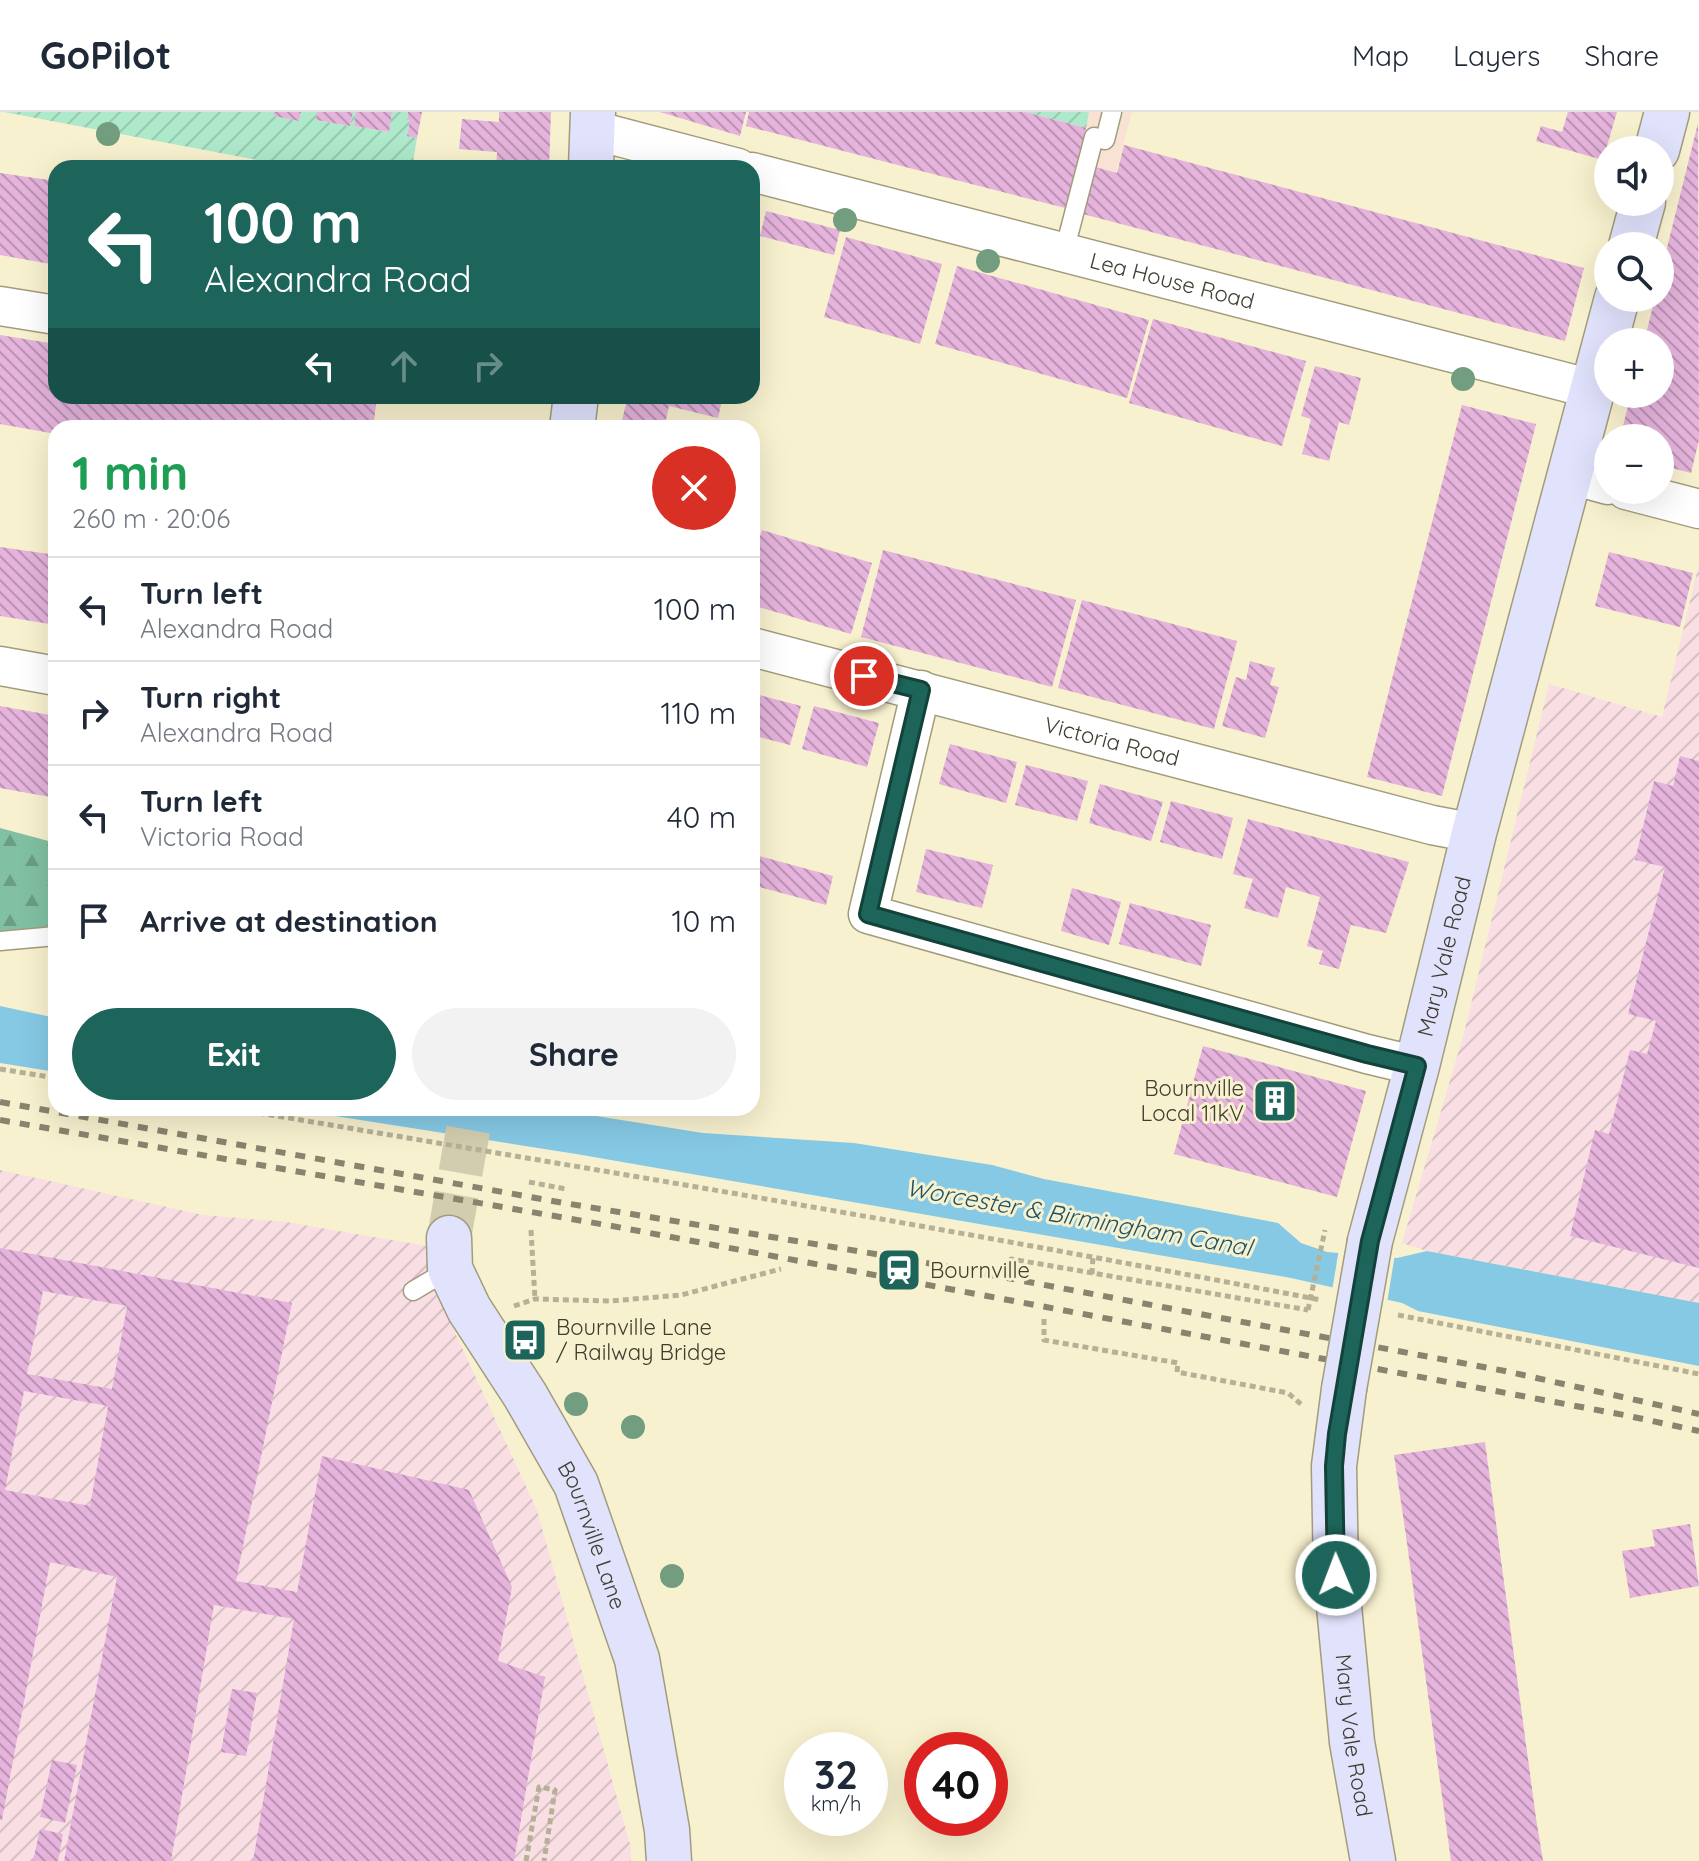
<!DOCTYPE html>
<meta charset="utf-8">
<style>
:root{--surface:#fff;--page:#f2f2f3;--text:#1f2937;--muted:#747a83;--line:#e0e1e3;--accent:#1d655a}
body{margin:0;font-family:Quicksand,sans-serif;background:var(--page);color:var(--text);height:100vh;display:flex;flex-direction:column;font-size:30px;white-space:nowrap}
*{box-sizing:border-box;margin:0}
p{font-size:26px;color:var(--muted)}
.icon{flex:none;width:44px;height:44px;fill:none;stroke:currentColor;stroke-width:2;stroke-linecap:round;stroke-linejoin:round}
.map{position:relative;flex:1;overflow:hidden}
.sheet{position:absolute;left:48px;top:308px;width:712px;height:696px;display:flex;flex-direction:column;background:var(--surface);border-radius:24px;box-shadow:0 8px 32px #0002}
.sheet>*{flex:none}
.guide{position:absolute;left:48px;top:48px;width:712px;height:244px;border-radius:24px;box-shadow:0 8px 32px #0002;background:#1d655a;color:#fff;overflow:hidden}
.fabs{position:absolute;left:1594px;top:24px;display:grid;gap:16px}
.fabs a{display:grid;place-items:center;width:80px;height:80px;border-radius:50%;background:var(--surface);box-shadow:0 8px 32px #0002;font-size:40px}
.speed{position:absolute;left:784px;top:1620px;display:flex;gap:16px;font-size:40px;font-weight:700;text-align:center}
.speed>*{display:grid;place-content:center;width:104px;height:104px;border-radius:50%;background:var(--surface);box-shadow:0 8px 32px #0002;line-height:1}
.speed small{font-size:20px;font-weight:400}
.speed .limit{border:12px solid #d22;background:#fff;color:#111}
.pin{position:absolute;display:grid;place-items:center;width:68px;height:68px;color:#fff;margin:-34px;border:4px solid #fff;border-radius:50%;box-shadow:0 2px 8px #0007}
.me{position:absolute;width:88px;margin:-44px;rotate:359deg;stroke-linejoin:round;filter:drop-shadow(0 0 6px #0008)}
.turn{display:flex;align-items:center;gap:28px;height:168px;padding:0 24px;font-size:36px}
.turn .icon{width:104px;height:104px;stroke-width:2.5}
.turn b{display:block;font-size:56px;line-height:68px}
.lanes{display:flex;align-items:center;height:76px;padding:0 24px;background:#0003;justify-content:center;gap:40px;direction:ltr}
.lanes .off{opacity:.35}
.round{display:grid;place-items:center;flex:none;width:84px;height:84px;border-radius:42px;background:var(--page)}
.overview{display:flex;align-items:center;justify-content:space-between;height:136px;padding:0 24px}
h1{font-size:48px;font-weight:800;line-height:60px;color:#1e9e55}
.cta{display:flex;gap:16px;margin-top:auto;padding:16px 24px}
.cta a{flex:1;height:92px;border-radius:48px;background:var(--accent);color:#fff;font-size:32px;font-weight:800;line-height:92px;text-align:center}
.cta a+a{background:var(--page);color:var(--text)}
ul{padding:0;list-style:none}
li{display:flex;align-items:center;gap:24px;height:104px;padding:0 24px;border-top:2px solid var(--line)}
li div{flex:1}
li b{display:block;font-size:30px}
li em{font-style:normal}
header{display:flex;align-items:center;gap:48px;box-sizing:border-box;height:112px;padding:0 40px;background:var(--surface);border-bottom:2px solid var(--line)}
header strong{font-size:38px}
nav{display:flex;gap:44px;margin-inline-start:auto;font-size:28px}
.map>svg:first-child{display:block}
</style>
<header>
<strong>GoPilot</strong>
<nav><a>Map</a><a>Layers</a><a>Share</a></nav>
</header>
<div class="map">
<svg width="1699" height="1749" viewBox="0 0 1699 1749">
<defs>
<pattern id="industrial-furrows" width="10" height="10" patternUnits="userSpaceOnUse" patternTransform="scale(2)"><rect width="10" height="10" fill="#f9dfe3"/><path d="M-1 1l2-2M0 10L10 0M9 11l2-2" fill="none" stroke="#d6c0c3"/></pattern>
<pattern id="forest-firs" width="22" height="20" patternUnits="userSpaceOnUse" patternTransform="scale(2)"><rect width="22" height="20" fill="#81c0a2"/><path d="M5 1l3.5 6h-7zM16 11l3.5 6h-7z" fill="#6b9d84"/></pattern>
<pattern id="garden-furrows" width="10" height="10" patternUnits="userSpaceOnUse" patternTransform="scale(2)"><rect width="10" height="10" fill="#aee9cb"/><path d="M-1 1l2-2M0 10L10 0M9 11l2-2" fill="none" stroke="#97c9af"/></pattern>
<pattern id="building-back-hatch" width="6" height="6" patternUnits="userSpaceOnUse" patternTransform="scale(2)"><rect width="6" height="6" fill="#e5b3dc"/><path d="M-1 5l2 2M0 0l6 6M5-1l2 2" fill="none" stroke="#bb93b3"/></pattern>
</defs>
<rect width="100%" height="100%" fill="#f8f1cf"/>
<polygon fill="#f7e2d4" points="1089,0 1132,0 1104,106 1065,96"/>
<g fill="url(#industrial-furrows)">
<polygon points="1699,452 1699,1191 1427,1139 1402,1131 1464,921 1549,572 1662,605"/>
<polygon points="0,1058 203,1103 286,1110 427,1134 451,1212 537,1398 631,1736 631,1749 0,1749"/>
</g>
<polygon fill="url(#forest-firs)" points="0,716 56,731 56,831 0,825"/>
<g fill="url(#garden-furrows)">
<polygon points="4,0 274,0 274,4 299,8 301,0 317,0 316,8 350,14 353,0 356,0 354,14 388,20 392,0 408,0 407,7 410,8 407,23 417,26 412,56 299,56"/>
<polygon points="1025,0 1089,0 1086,16"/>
</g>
<g fill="#86c9e5">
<polygon points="0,894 56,906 56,960 0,951"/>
<polygon points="284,996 546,996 703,1021 854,1031 992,1053 1044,1067 1278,1111 1301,1131 1327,1140 1397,1146 1427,1139 1699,1191 1699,1254 1418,1199 1402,1191 1291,1166 576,1042"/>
</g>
<polygon fill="#f8f1cf" points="1339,1137 1395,1142 1387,1191 1332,1179"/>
<g fill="url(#building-back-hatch)" fill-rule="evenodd">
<polygon points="274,0 301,0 299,9 274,4"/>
<polygon points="317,0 353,0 350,14 316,8"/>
<polygon points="356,0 392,0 389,20 354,14"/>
<polygon points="408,0 422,0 417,26 407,24 410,8 407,8"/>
<polygon points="499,0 551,0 549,56 496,56 497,40 459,37 462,7 499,10"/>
<polygon points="660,0 746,0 740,24"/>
<polygon points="749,0 1025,0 1086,16 1065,96 746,14"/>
<polygon points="1568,0 1617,0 1603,48 1536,29 1541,14 1562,20"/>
<polygon points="1698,11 1699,328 1691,361 1660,353 1660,326 1620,326 1631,282 1660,282 1660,230 1644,230 1655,186 1660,186 1660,164"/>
<polygon points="1124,33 1584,156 1565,229 1083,102 1095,55 1117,61"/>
<polygon points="450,50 488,54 488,56 449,56"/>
<polygon points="0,61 56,69 56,153 0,143"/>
<polygon points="766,99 840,118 834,143 760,124"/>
<polygon points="752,101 758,103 753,122 752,121"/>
<polygon points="846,125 942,152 920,232 824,205"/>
<polygon points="957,154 1149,208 1127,286 935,232"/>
<polygon points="1153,207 1306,249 1282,334 1129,291"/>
<polygon points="0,223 56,232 56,284 370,284 377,285 373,316 56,316 56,322 0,312"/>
<polygon points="1315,254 1361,266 1349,313 1339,310 1329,349 1302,342 1311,307 1301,304"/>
<polygon points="628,284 723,284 718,306 669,294 666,308 684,313 683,316 620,316"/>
<polygon points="1462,293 1536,312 1442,684 1367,665"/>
<polygon points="762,418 872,451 851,522 752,493 752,451"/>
<polygon points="0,435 56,443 56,513 0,504"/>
<polygon points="883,438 1076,488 1052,575 861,525"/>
<polygon points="1609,440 1693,461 1680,515 1595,494"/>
<polygon points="1082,488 1237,529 1214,617 1058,576"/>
<polygon points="1250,549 1275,556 1270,573 1279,575 1265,626 1222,614 1236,565 1246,568"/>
<polygon points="752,581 801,594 790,633 752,623"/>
<polygon points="0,594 56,604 56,686 0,676"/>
<polygon points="814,594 879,611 867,655 802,637"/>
<polygon points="950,632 1017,650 1006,691 939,672"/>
<polygon points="1680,644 1699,649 1699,1156 1570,1124 1595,1018 1609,1022 1630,938 1647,942 1656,909 1628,902 1665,755 1635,748 1654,669 1673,674"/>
<polygon points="1026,653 1088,669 1077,709 1015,693"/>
<polygon points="1100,672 1163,690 1151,729 1089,711"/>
<polygon points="1171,689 1233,706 1222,747 1160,730"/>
<polygon points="1248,707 1409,750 1386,821 1351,813 1339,857 1319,852 1323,839 1307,834 1320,785 1286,775 1278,806 1244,796 1253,767 1233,762"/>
<polygon points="926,737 993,753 982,796 916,780"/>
<polygon points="752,742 833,764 826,793 752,773"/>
<polygon points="1072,776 1121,790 1109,833 1061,819"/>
<polygon points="1130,791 1211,813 1201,854 1119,832"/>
<polygon points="1203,934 1366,979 1337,1085 1174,1042"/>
<path d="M0 1136 292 1191 236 1469 297 1480 322 1344 469 1378 512 1475 498 1549 545 1565 514 1749H253L294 1507 214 1493 171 1749H64L117 1465 50 1450 2 1708H0ZM43 1179 127 1194 112 1277 27 1262ZM24 1279 108 1294 90 1394 5 1378Z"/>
<polygon points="1485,1330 1536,1706 1543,1749 1451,1749 1405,1417 1394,1343"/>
<polygon points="1690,1412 1699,1474 1630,1486 1622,1439 1655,1434 1652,1418"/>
<polygon points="232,1577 257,1581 246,1644 221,1640"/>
<polygon points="52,1648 77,1653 65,1711 40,1705"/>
<polygon points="40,1717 63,1722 58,1749 33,1749"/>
</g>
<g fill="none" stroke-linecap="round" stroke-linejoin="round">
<polyline stroke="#d3cdaf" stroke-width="44" stroke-dasharray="44 22" stroke-linecap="butt" points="449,1126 472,996"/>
<g stroke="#a29c7c" stroke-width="21">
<g id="lane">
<polyline points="1064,140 1094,25 1105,28 1112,0"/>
<polyline points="0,829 56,824"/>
<polyline points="413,1179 450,1157"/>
</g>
</g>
<g stroke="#a29c7c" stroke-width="41">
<g id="street">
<polyline points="593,18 738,56"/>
<path id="s1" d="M752 60 1592 277"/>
<polyline points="0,194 56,203"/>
<polyline points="1568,362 1608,373"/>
<polyline points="1626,378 1699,397"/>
<path id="s2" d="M752 535 1432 713 1474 721"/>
<polyline points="0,554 56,564"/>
<polyline points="921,578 868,802 1367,942 1417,954"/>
</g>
</g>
<g stroke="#a29c7c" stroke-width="47">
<g id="secondary">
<polyline points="1657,38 1667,0"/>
<polyline points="591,56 593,0"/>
<polyline points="1631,134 1643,90"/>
<polyline points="572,316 576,284"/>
<path id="s3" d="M449 1126 450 1157 469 1197 525 1283 576 1372 637 1547 667 1718 669 1749"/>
<path id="s4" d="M1370 1129 1417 954 1474 721 1617 186"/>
<path id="s5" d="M1344 1277 1334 1354 1336 1463 1352 1630 1373 1749"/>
</g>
</g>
<g stroke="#b6b096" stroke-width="5" stroke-dasharray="6 4" stroke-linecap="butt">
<polyline points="0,957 56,966"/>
<path d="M229 996C594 1057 958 1118 1321 1188"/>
<polyline points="529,1070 566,1077"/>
<polyline points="531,1118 535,1187"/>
<polyline points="1010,1160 1011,1147 1308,1198"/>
<polyline points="1092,1162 1093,1144"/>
<polyline points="514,1194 535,1187 610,1189 681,1183 781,1157"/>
<polyline points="1398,1203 1699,1262"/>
<polyline points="1044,1207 1044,1228 1178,1251 1177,1260 1288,1281 1302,1293"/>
<polyline points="526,1749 539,1675 555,1678 544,1749"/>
</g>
<use href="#lane" stroke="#fff" stroke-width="18"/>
<use href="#street" stroke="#fff" stroke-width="38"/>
<use href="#secondary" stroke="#e1e3fd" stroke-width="44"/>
<g stroke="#88846e" stroke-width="6" stroke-dasharray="10 10" stroke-linecap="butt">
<polyline points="0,990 564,1091 900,1146 1505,1259 1699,1302"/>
<polyline points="0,1008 612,1114 1624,1303 1699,1319"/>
</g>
<g stroke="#a29c7c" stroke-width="47" stroke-linecap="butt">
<polyline id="secondary-bridge" points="1344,1277 1370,1129"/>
</g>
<polyline stroke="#b6b096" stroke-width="5" stroke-dasharray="6 4" stroke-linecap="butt" points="1308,1198 1325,1118"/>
<use href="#secondary-bridge" stroke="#e1e3fd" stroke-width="44"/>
</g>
<g fill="#729d7e">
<circle cx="108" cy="22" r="12"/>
<circle cx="845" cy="108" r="12"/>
<circle cx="988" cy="149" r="12"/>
<circle cx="1463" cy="267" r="12"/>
<circle cx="576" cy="1292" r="12"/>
<circle cx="633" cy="1315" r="12"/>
<circle cx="672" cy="1464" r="12"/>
</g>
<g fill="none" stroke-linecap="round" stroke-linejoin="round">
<g stroke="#13423a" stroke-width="20">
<polyline id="route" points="864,564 921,578 868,802 1367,942 1417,954 1370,1129 1337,1322 1334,1354 1336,1463"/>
</g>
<use href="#route" stroke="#1d655a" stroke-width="14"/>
</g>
<defs>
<g id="building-square" transform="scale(2.3)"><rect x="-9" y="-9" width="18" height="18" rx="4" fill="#1d655a" stroke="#f8f1cf"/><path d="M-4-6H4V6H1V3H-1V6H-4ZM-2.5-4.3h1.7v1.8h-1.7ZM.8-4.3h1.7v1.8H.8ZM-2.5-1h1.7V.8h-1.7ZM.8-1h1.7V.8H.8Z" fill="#fff"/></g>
<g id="station-square" transform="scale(2.3)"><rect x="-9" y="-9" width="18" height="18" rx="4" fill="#1d655a" stroke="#f8f1cf"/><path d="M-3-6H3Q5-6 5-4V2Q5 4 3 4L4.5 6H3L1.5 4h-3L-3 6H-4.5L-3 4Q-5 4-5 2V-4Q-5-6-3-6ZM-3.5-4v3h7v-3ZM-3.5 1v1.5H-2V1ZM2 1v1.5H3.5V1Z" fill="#fff"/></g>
<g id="bus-square" transform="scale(2.3)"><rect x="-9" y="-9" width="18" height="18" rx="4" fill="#1d655a" stroke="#f8f1cf"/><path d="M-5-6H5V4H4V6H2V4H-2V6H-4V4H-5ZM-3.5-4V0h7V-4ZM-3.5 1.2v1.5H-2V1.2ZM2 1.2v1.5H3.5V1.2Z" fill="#fff"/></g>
</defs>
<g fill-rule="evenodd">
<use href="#building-square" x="1275" y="989"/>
<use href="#station-square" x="899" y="1158"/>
<use href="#bus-square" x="525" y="1228"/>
</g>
<g text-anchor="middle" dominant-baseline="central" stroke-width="6" stroke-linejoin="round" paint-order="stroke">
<g font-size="22" fill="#3f3d2f" stroke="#f8f1cf">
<text stroke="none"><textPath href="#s1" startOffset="434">Lea House Road</textPath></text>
<text stroke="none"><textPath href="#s2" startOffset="372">Victoria Road</textPath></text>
<text stroke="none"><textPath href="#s4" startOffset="294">Mary Vale Road</textPath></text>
<text stroke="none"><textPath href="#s3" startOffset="334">Bournville Lane</textPath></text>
<text stroke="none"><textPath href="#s5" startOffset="348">Mary Vale Road</textPath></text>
</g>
<g font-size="22" fill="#3f3d2f" stroke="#f8f1cf" text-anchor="start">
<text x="1244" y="976" text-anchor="end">Bournville<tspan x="1244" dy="25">Local 11kV</tspan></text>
<text x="930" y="1158">Bournville</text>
<text x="556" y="1215">Bournville Lane<tspan x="556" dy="25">/ Railway Bridge</tspan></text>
</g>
<g font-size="24" font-style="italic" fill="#1c5367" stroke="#f8f1cf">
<text transform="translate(1079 1105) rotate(10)">Worcester &amp; Birmingham Canal</text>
</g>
</g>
</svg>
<div class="fabs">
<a><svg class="icon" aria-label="sound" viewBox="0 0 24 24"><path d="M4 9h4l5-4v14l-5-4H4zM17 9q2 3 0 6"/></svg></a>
<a><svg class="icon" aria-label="search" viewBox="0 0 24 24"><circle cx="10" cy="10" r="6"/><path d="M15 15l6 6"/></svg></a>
<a>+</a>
<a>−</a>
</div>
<div class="speed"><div>32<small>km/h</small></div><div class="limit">40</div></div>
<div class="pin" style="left:864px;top:564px;background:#d93025"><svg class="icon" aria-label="arrive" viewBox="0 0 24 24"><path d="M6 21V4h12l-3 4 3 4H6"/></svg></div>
<svg class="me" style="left:1336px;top:1463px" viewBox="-20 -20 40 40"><circle r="17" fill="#1d655a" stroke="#fff" stroke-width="3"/><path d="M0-11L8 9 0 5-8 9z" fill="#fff"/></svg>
<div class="guide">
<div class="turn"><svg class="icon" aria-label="left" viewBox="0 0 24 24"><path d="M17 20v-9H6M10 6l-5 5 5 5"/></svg><div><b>100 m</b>Alexandra Road</div></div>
<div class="lanes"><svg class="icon" aria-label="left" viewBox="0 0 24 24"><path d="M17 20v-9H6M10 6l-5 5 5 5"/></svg><svg class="icon off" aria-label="ahead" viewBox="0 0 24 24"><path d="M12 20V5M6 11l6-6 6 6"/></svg><svg class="icon off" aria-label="right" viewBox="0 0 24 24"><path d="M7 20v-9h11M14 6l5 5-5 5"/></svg></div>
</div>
<section class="sheet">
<div class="overview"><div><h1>1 min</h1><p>260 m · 20:06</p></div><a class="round" style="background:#d93025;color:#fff"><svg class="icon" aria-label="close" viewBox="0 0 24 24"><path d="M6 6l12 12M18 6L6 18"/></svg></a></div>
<ul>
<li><svg class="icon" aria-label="left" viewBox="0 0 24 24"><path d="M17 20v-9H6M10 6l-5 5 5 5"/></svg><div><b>Turn left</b><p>Alexandra Road</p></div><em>100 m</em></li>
<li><svg class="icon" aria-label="right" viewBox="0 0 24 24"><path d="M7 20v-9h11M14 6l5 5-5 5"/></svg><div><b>Turn right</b><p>Alexandra Road</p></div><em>110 m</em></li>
<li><svg class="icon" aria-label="left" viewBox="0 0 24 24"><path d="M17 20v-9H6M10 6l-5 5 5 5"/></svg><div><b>Turn left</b><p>Victoria Road</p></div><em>40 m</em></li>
<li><svg class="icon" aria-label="arrive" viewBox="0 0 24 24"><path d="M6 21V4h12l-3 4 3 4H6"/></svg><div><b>Arrive at destination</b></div><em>10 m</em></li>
</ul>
<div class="cta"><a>Exit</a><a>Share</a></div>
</section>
</div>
